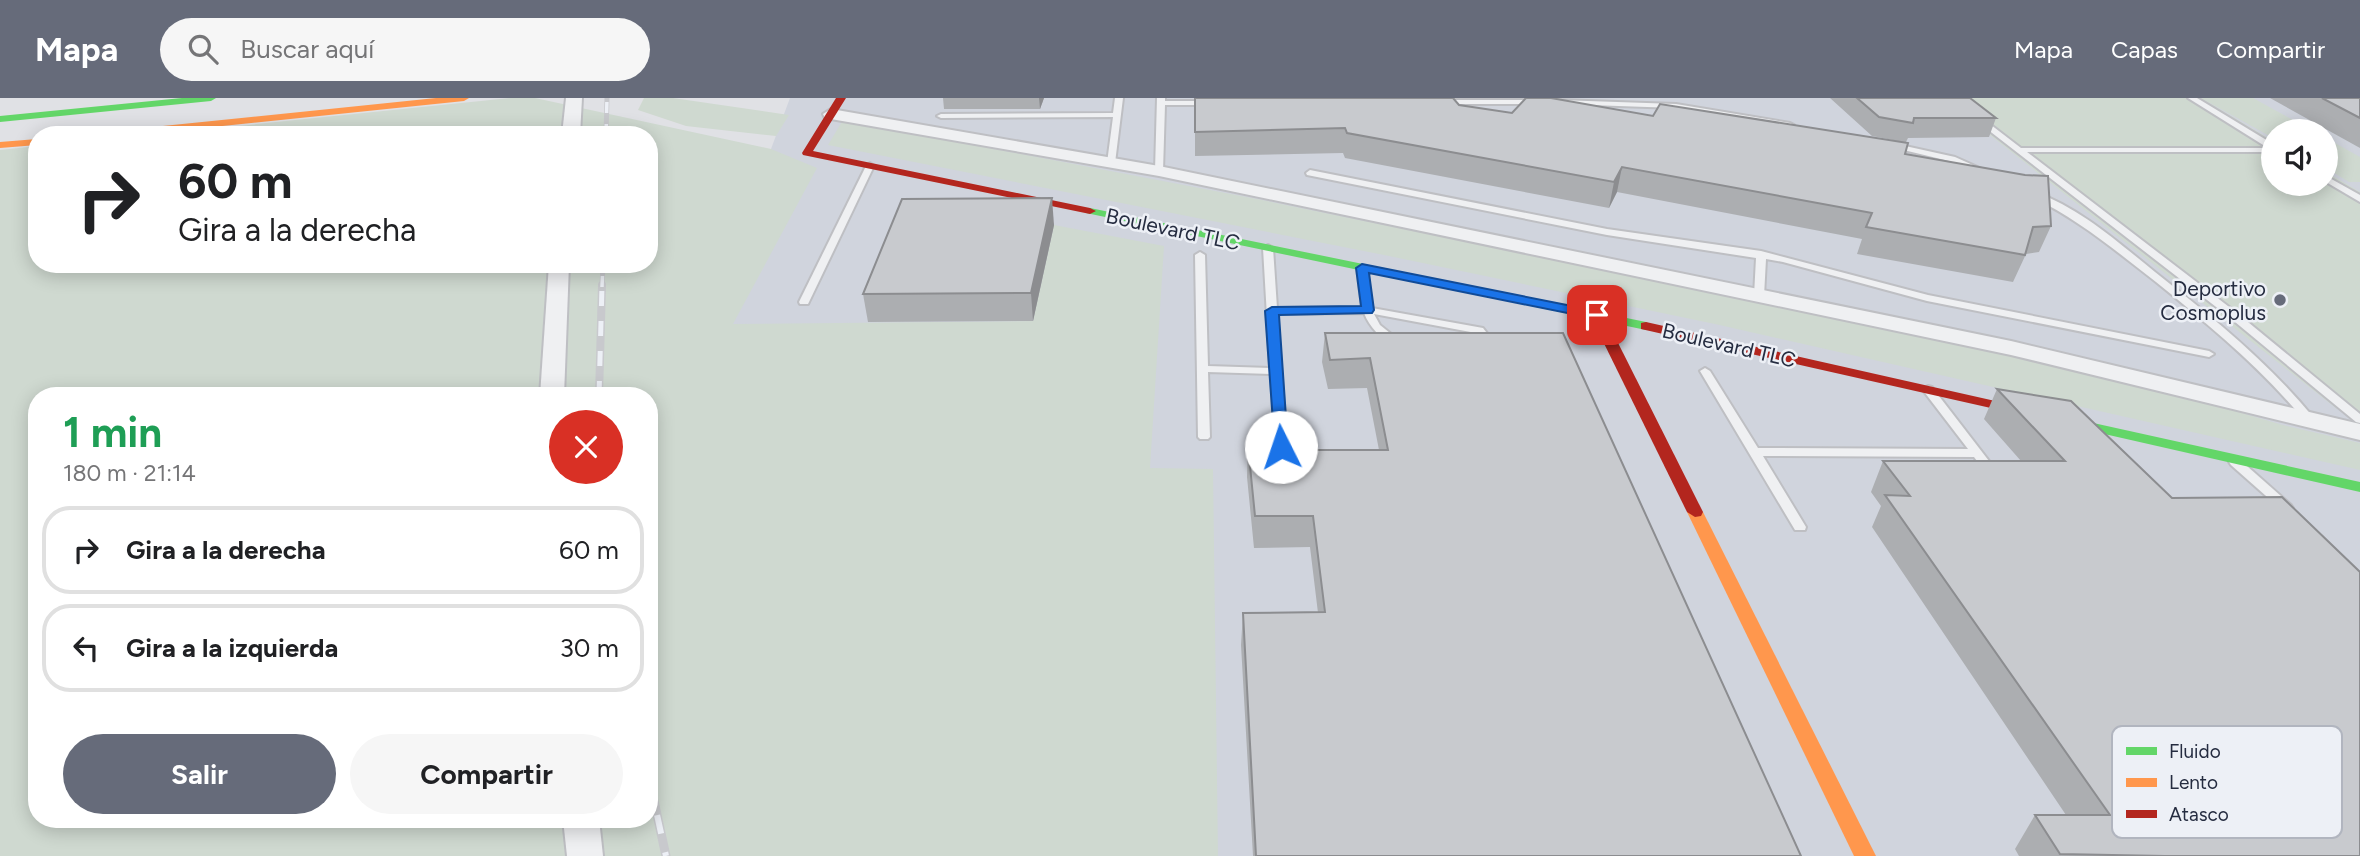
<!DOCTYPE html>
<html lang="es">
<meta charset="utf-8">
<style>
:root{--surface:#fff;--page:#f6f6f6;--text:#202124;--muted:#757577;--line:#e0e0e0;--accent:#666b7a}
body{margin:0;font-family:Figtree,sans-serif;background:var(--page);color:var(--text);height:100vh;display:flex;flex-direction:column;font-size:26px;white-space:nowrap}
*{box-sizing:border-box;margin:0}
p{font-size:23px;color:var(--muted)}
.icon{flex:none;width:38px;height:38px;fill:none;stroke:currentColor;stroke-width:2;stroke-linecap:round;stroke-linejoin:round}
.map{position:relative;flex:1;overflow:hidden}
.sheet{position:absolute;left:28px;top:289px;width:630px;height:441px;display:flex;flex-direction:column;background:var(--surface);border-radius:28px;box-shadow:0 4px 18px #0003}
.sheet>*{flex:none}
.hud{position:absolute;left:28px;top:28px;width:630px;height:147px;border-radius:28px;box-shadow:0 4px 18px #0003;background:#fff;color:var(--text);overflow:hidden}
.buttons{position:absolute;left:2261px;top:21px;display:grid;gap:14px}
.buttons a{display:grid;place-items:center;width:77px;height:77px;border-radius:50%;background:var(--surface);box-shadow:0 4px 18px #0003;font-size:35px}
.pin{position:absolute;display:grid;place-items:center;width:60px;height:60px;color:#fff;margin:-30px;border-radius:14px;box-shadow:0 4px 10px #0006}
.me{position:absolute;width:77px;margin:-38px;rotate:356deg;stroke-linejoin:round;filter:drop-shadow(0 0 5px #0008)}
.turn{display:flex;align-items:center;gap:24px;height:147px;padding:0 35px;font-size:32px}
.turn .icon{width:91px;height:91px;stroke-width:2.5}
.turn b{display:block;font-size:49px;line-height:60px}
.round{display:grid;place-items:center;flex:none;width:74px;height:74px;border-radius:37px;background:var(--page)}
.overview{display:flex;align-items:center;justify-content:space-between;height:119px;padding:0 35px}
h1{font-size:42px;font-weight:700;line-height:52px;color:#1e9e55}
.button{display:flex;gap:14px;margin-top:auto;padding:14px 35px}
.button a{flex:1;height:80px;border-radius:42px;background:var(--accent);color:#fff;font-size:28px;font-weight:700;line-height:80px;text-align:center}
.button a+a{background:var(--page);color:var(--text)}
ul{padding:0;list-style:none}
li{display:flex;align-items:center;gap:21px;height:88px;margin:0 14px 10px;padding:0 21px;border:4px solid var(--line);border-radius:28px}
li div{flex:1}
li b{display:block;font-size:26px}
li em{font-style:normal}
header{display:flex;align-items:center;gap:42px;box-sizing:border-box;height:98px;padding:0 35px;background:var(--accent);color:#fff}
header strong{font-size:33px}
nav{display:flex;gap:38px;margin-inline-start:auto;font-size:24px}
.search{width:490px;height:63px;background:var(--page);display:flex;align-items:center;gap:18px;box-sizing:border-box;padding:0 24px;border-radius:38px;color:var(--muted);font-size:26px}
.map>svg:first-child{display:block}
</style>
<header>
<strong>Mapa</strong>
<div class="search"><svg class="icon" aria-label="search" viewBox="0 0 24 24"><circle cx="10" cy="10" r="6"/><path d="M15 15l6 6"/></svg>Buscar aquí</div>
<nav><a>Mapa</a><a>Capas</a><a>Compartir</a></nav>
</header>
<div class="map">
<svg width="2360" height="758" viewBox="0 0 2360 758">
<rect width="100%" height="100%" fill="#e0e1e5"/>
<path fill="#d0d4dd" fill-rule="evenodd" d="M790 0H2360V758H827L668 206 771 51ZM2273 33H2326V86H2273Z"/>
<g fill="#cfd9d0" fill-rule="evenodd">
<path d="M511 0H535L771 51 817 70 733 226 1033 223 1054 127 1164 148 1150 370 1213 371 1218 758H0V52L37 48V166H649V37H150ZM37 298H649V721H37Z"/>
<polygon points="644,0 673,0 789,17 776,38 686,28 638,12"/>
<polygon points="1943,0 2253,0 2313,33 2273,33 2273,40 2203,1 2273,43 2273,86 2326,86 2326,74 2360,94 2360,316 2337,311"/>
<polygon points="843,22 1257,101 2097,273 2283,327 2360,345 2360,372 1715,226 1389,158 828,47"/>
<polygon points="2326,40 2360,59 2360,84 2349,84 2326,70"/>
</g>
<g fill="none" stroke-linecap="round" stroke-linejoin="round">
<g stroke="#bebfc3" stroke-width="4">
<g id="lane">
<polygon points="1115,0 1123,0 1115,65 1111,68 1107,65 1113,19 941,20 937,18 941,16 1113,15"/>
<polygon points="1157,0 1165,0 1165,3 1211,3 1215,5 1211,7 1165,7 1163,73 1159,76 1155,73"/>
<polygon points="1947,0 1956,0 2021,50 2268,50 2188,0 2197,0 2273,46 2273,54 2027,54 2237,215 2360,316 2360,325 2356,324 2229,219"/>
<polygon points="1439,2 1540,2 1544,4 1540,6 1442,6 1438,4"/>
<polygon points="1558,2 1676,6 1790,25 1794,27 1790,29 1676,10 1561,6 1557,4"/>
<polygon points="1887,44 1955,59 1984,72 1977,74 1949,63 1887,48"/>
<polygon points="870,65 874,68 809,204 808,206 800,206 799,204 866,68"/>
<polygon points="1310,72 1607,131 1761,153 1928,197 2209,253 2214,256 2209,259 1927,203 1783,164 1766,161 1764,198 1759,201 1754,198 1756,160 1607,137 1307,77 1306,75"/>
<polygon points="2326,78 2360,97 2360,104 2326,84"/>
<path d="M2035 94C2080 110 2119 145 2155 174 2212 219 2267 263 2313 319L2315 321 2313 323H2305C2261 270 2209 227 2156 184 2116 153 2078 121 2032 99L2031 97Z"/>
<path d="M1268 147 1273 150 1277 210 1362 209 1357 170 1362 167 1367 170 1372 210 1483 230 1490 239 1489 243 1479 250 1474 247 1480 239 1476 235 1374 216 1380 227 1400 243 1395 246C1380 240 1370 230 1364 215L1277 216 1287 349 1281 353 1275 349 1271 276 1208 274 1210 339 1208 341H1200L1198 339 1195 157 1200 154 1205 157 1208 268 1270 270 1263 150Z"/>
<polygon points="1705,270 1710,273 1758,350 1968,351 1922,291 1928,288 1932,289 1999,376 1993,380 1989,379 1974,359 1763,358 1806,429 1805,432 1795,432 1700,273"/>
<polygon points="2235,360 2239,361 2291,407 2293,410 2291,413 2283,413 2231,367 2229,364"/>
</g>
</g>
<g stroke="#bebfc3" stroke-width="4">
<g id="street">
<polygon points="566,0 582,0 580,37 562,37"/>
<polygon points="831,11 1159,68 2011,243 2360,326 2360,342 2011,257 1159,78 825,20 823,16"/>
<polygon points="549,166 569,166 564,298 540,298"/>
<polygon points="563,721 599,721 603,758 567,758"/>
</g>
</g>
<use href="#lane" fill="#eff0f2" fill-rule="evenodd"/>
<use href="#street" fill="#eff0f2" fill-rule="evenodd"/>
<g fill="#63d668" fill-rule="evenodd">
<polygon points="182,0 216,0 211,3 0,24 0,18"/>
<polygon points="1090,110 1646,224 1653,228 1646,232 1086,115 1084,113"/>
<polygon points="2039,313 2360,384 2360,394 2034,320 2032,317"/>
</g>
<g fill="#ff974d" fill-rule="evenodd">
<polygon points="436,0 469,0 464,3 136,37 99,37 104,34"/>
<polygon points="37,41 37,47 0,50 0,44"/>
<polygon points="1695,409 1703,414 1876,758 1854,758 1687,414"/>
</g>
<g fill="#b3261e" fill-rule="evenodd">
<polygon points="836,0 846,0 813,53 1090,110 1096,113 1090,116 803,57 802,55"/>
<polygon points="1597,213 1604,217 1703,414 1701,418 1695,419 1687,414 1590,217"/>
<polygon points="1646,224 2039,313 2046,317 2039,321 1641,231 1641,225"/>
</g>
<g stroke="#c8c9cd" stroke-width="5">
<g id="rail-far2">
<polyline points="606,37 607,0"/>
<polyline points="602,189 603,166"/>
</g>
</g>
<g stroke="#c8c9cd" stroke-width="8">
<polyline id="rail-far1" points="599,298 602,187"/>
</g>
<g stroke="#c8c9cd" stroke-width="9">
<polyline id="rail" points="649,680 666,758"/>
</g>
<use href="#rail-far2" stroke="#edf0f6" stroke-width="3.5" stroke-dasharray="11" stroke-linecap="butt"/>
<use href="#rail-far1" stroke="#edf0f6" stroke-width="5" stroke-dasharray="15" stroke-linecap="butt"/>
<use href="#rail" stroke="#edf0f6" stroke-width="6" stroke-dasharray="19" stroke-linecap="butt"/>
</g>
<g fill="#acaeb1">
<polygon points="943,0 1044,0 1040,11 944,11"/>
<polygon points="1195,0 1459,7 1512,15 1653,18 1898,43 1872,38 1830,0 1970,0 1996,20 1989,39 1908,40 1906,44 1905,56 2051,128 2039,154 2026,156 2013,184 1857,156 1862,141 1617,94 1609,110 1345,60 1343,55 1195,58"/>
<polygon points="2270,0 2360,0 2360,50"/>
<polygon points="1054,127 1033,223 868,224 863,196"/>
<polygon points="1325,235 1563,235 1801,758 1253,758 1241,547 1243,515 1318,515 1310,449 1254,450 1247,379 1248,348 1297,352 1379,352 1367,290 1328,291 1322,264"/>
<polygon points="1997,291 2071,303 2360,758 2019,758 2015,751 2035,717 2066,717 1872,429 1881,408 1871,394 1883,363 2021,363 1984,321"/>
</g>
<g fill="#8c8d90">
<polygon points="1039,0 1044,0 1040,11"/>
<polygon points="1622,69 1617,94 1609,110 1614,84"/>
<polygon points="1052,100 1054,127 1033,223 1031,195"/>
</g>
<g fill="#c8cace" stroke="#8c8d90" stroke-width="2">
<polygon points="1195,0 1453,0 1459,7 1512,15 1526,0 1551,0 1653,18 1660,6 1908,45 1905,56 2025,77 2048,78 2051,128 2033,129 2025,157 1866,129 1872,115 1622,69 1614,84 1347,35 1345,30 1195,34"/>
<polygon points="1857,0 1970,0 1996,20 1914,20 1913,25 1879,19"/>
<polygon points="2322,0 2360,0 2360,20"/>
<polygon points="1052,100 1031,195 863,196 902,101"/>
<polygon points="1325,235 1563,235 1801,758 1256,758 1243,515 1325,514 1313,418 1255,418 1248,348 1296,348 1297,352 1388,352 1370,260 1330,262"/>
<polygon points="1997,291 2071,303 2172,400 2282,399 2360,474 2360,758 2165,758 2060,756 2035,717 2110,717 1885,397 1910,398 1883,363 2065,363"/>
</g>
<polygon fill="#1a73e8" stroke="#114b97" stroke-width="2" points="1362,166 1597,213 1603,217 1597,221 1369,175 1374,212 1372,215 1279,217 1288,349 1281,353 1275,352 1265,213 1272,209 1361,208 1356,170"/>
<circle fill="#666b7a" stroke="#edf0f6" stroke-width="2.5" cx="2280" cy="202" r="7"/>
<g text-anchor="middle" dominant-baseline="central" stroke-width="5" stroke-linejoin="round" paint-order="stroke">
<g font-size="21" fill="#252c40" stroke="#edf0f6">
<text transform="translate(1173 131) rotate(12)">Boulevard TLC</text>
<text transform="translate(1729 247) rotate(13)">Boulevard TLC</text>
</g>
<g font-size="21" fill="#252c40" stroke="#edf0f6" text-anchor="end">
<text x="2266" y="190">Deportivo<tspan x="2266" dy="24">Cosmoplus</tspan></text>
</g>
</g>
<rect x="2112" y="628" width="230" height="112" rx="10" fill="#edf0f6" stroke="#b1b5bf" stroke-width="2"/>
<rect x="2126" y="649" width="31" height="8" fill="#63d668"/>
<rect x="2126" y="680" width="31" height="9" fill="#ff974d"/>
<rect x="2126" y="712" width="31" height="8" fill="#b3261e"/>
<g font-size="19" fill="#252c40">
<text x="2169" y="660">Fluido</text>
<text x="2169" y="691">Lento</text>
<text x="2169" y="723">Atasco</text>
</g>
</svg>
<div class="buttons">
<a><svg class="icon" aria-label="sound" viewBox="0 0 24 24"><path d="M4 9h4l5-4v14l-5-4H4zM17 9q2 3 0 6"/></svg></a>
</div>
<div class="pin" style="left:1597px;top:217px;background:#d93025"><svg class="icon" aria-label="arrive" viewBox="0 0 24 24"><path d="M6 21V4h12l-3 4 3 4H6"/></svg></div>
<svg class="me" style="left:1281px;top:349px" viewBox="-20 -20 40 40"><circle r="19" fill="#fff"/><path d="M0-13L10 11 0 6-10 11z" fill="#1a73e8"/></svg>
<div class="hud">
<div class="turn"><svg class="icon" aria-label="right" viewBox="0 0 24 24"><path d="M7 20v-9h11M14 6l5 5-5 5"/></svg><div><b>60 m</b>Gira a la derecha</div></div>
</div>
<section class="sheet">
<div class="overview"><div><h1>1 min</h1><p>180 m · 21:14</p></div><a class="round" style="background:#d93025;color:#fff"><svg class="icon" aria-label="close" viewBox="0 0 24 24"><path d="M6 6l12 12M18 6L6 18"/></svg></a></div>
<ul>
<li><svg class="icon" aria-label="right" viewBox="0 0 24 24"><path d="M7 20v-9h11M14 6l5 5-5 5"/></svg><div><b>Gira a la derecha</b></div><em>60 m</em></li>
<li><svg class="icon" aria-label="left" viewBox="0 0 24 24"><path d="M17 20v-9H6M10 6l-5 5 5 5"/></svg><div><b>Gira a la izquierda</b></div><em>30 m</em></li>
</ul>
<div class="button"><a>Salir</a><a>Compartir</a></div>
</section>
</div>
